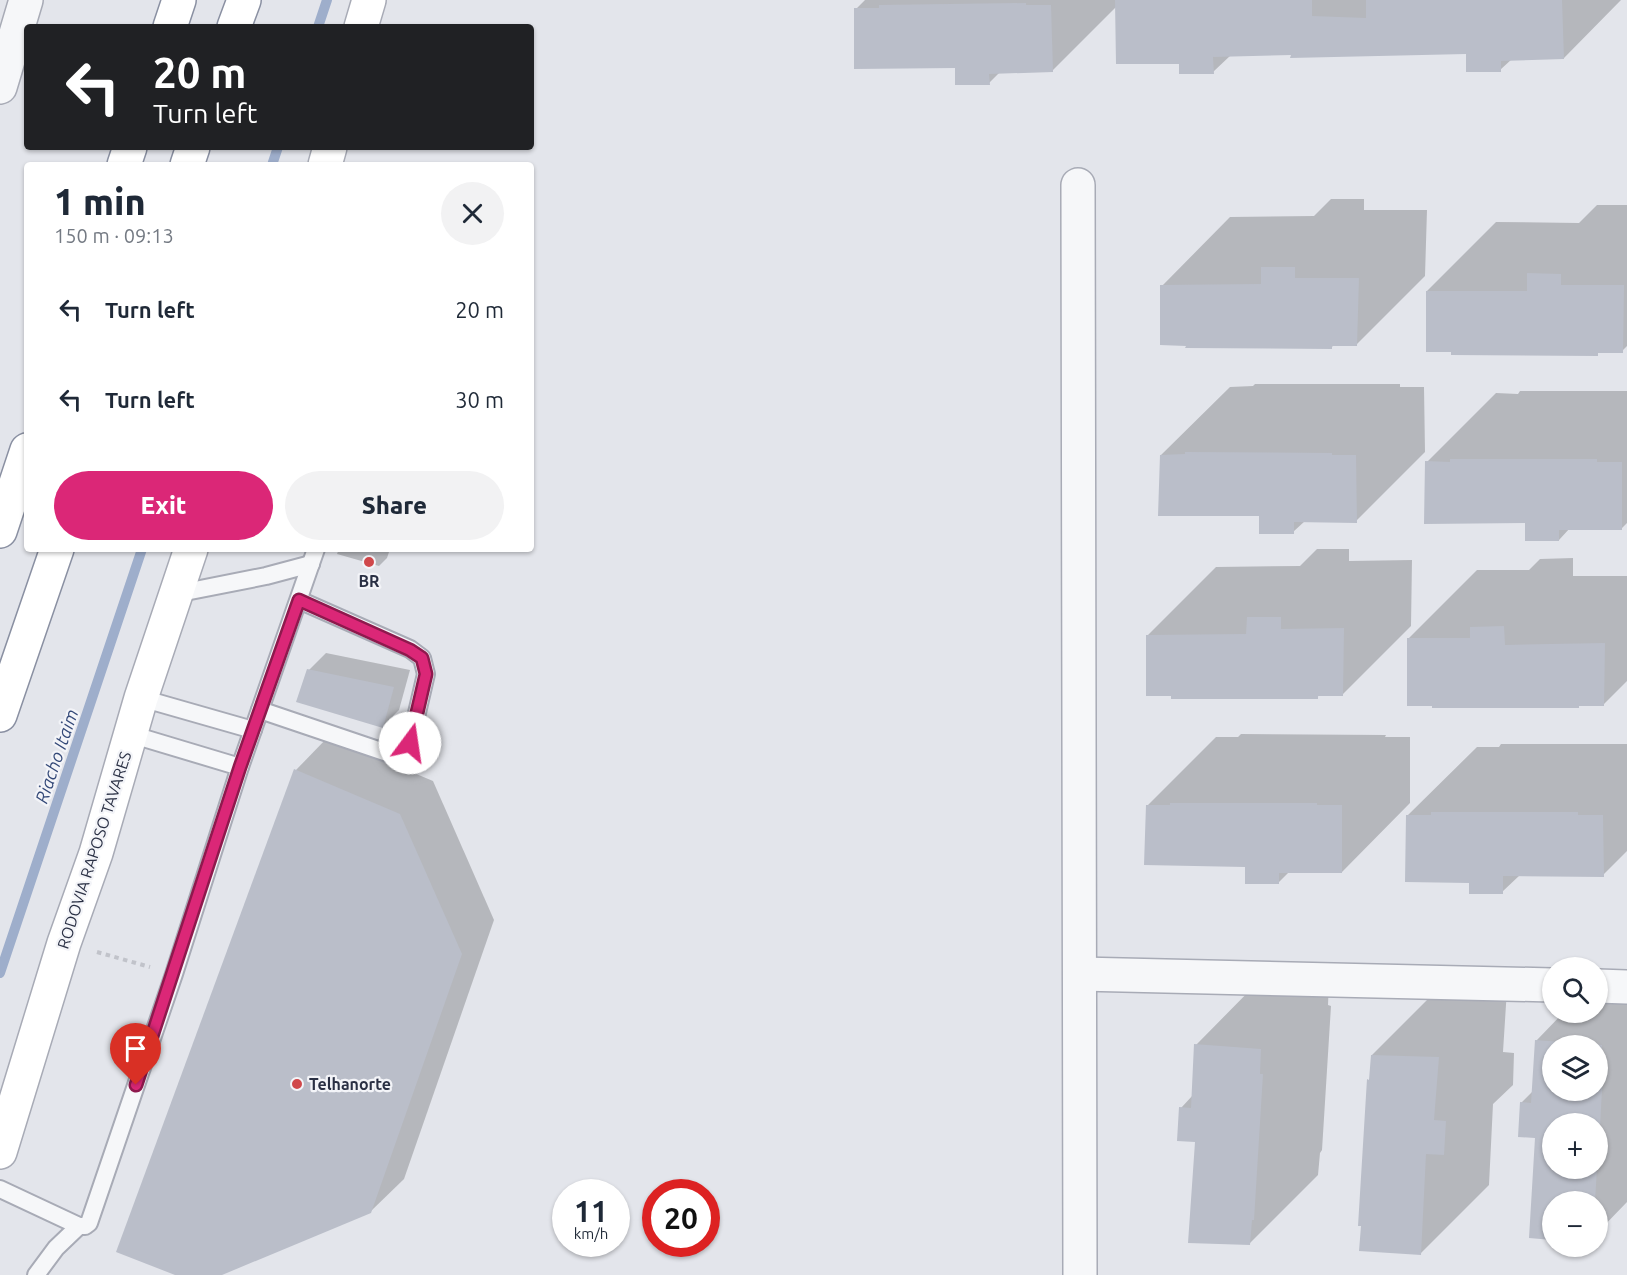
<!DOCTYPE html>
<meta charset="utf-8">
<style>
:root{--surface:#fff;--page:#f2f2f3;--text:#1f2937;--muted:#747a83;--accent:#db2777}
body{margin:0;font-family:Ubuntu,sans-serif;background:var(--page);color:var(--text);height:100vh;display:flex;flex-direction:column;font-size:22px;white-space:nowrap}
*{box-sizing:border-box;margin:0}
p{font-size:20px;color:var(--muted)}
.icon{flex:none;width:33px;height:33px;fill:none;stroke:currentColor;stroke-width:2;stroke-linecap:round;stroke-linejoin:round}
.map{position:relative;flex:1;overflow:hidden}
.sheet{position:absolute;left:24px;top:162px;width:510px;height:390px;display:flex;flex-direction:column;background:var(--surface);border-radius:6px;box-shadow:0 2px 4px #0004}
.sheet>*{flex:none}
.banner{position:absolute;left:24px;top:24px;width:510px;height:126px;border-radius:6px;box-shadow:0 2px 4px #0004;background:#202124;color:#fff;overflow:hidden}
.buttons{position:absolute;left:1542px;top:957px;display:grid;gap:12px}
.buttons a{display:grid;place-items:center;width:66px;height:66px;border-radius:50%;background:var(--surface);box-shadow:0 2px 4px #0004;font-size:30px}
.speed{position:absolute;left:552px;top:1179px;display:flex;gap:12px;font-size:30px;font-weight:700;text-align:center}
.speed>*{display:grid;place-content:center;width:78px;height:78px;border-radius:50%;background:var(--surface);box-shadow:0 2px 4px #0004;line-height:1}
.speed small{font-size:15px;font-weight:400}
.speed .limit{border:9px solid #d22;background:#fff;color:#111}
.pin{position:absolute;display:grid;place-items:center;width:51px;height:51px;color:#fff;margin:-62px -26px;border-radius:50% 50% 50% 0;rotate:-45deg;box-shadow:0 0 6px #0007}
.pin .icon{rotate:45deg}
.me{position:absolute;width:66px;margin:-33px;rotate:14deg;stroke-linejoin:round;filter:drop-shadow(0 0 4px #0008)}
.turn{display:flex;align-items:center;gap:21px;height:126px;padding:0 30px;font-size:27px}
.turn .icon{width:78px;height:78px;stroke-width:2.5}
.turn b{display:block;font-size:42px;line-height:51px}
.round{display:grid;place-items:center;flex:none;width:63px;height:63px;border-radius:32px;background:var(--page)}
.summary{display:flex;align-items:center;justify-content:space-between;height:102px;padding:0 30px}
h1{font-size:36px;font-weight:800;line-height:45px}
.action{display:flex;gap:12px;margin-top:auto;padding:12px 30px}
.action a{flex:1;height:69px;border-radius:36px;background:var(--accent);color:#fff;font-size:24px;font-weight:800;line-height:69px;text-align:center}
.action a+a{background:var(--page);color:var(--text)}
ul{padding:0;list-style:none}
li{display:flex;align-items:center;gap:18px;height:90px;padding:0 30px}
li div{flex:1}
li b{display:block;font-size:22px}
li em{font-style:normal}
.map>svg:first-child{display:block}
</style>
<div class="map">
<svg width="1627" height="1275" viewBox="0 0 1627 1275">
<rect width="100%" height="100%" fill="#e3e5eb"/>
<g fill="#0003" fill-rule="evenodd">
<polygon points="865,0 1621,0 1564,58 1512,59 1500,70 1468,53 1292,53 1231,55 1213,72 1180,62 1117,6 1052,71 1000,72 989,83 856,9"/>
<polygon points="1331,199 1364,199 1364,210 1427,210 1425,276 1356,345 1334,344 1332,347 1162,286 1230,217 1314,216"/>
<polygon points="1597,205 1627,205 1627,346 1622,351 1600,351 1597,354 1427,291 1496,222 1579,223"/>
<polygon points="1255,384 1400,384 1400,387 1424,387 1425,452 1356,521 1305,521 1293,532 1161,455 1230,387 1253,386"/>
<polygon points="1520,391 1627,391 1627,523 1622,528 1570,528 1559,540 1427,462 1496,393 1518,394"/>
<polygon points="339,549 390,549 387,558 379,566 337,554"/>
<polygon points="1317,549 1349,549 1349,561 1412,560 1411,626 1342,695 1320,695 1317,697 1147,636 1216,567 1300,566"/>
<polygon points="1573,558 1573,576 1627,576 1627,681 1604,704 1581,704 1578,707 1408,639 1477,570 1529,570 1540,559"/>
<polygon points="326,653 410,670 399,710 382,727 309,670"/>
<polygon points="1241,734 1386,735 1385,737 1410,737 1410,803 1342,872 1290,871 1278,883 1246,866 1147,806 1216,737 1238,737"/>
<polygon points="328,737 433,781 494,920 404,1179 370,1212 218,1275 179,1275 296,770"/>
<polygon points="1501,744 1627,744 1627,851 1603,875 1520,875 1502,892 1470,881 1408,815 1477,747 1499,747"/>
<path d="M1627 973V1202L1598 1232V1202H1552V1238L1530 1237 1537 1136 1521 1103 1533 1091 1536 1041 1564 1012H1598V979ZM1552 1046H1598V1090H1552ZM1552 1124H1598V1168H1552Z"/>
<polygon points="1264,976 1329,981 1328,1005 1331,1006 1322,1150 1320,1153 1318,1175 1249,1244 1181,1108 1193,1095 1196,1045"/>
<polygon points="1441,986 1507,989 1503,1052 1514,1053 1513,1085 1493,1104 1489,1185 1421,1253 1369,1080 1371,1077 1372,1055"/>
</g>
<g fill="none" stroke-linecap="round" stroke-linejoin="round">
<g stroke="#9eaecb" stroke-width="10">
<polyline points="318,27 327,0"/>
<polyline points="272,165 278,147"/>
<polyline points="0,973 142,549"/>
</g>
</g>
<g fill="#babec9" fill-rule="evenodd">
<polygon points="1115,0 1312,0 1312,16 1366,18 1366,0 1562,0 1564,59 1501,61 1501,72 1466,72 1466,54 1290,58 1291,55 1213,57 1214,74 1179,74 1179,64 1116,64"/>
<polygon points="1026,3 1026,5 1051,5 1053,72 989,74 990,85 955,85 955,68 854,69 854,8 879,8 879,5"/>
<polygon points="1261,267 1295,267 1295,278 1359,278 1357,346 1332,346 1332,349 1185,348 1186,346 1160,345 1160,285 1261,284"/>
<polygon points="1527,273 1561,274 1561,285 1624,285 1623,353 1598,353 1598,356 1451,355 1451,352 1426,352 1426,291 1527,291"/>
<polygon points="1185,452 1332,453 1332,455 1356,455 1357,523 1294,522 1294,534 1259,534 1259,516 1158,516 1160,455 1185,454"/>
<polygon points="1450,459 1597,459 1597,462 1622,462 1622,530 1559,530 1559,541 1525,541 1525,523 1424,524 1425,461 1450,462"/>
<polygon points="1247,617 1281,617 1281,629 1344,628 1343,696 1318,696 1318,699 1171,699 1171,696 1146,696 1146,635 1246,634"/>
<polygon points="1504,626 1505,645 1605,643 1604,706 1579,706 1579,708 1432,708 1432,706 1407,706 1407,638 1470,638 1470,627"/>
<polygon points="307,669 394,687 383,728 296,702"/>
<polygon points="294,769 400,814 462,954 371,1213 222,1275 175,1275 116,1252"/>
<polygon points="1170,803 1317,803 1317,805 1342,805 1342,873 1279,873 1279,884 1245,884 1245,867 1144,865 1146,805 1170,805"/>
<polygon points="1431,812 1578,812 1578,815 1603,815 1604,877 1503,876 1503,894 1469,894 1469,883 1405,882 1406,815 1431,815"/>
<path d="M1535 1040 1602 1045 1601 1069 1603 1070 1598 1166V1124H1552V1168H1597L1595 1202H1552V1240L1529 1238 1535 1138 1518 1137 1520 1102 1531 1103ZM1552 1046H1598V1090H1552Z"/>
<polygon points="1194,1044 1261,1049 1260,1074 1263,1074 1254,1220 1252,1220 1250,1245 1188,1243 1195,1142 1177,1141 1179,1107 1191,1108"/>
<polygon points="1371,1055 1439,1057 1434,1120 1446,1121 1444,1155 1426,1154 1421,1255 1359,1251 1361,1226 1358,1226 1367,1079 1369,1080"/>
</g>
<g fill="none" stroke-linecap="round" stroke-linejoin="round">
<g stroke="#a8abb6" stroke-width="20">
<g id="lane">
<polyline points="175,594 266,576 311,564"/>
<polyline points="141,698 253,730"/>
<polyline points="260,710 390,754 401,753 410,743 426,674 422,658 410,649 299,600"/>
<polyline points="130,734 240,767"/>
<polyline points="0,1189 79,1226 85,1226 89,1223 174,974 240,767 316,549"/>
<polyline points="36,1275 56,1248 79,1226"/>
</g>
</g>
<g stroke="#a8abb6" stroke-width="36">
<g id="street">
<polyline points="0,87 26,0"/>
<polyline points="1078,185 1080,1275"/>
<polyline points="1080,974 1552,985"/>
<polyline points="1598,986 1627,987"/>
</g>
</g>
<g stroke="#a8abb6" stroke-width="36">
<g id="secondary">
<polyline points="361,27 369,0"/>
<polyline points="325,165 330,147"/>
<polyline points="0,1152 64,943 96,853 141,698 191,549"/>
</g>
</g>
<g stroke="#8a90a2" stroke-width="36">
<g id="highway">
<polyline points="170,27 179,0"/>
<polyline points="234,27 244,0"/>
<polyline points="124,165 130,147"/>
<polyline points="187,165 193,147"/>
<polyline points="0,531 27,450"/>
<polyline points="0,715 57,549"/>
</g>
</g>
<polyline stroke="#c1c3ca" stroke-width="4" stroke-dasharray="4.5 4.5" stroke-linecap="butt" points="97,952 150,967"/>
<use href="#lane" stroke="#f6f7f9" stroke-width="16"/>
<use href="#street" stroke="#f6f7f9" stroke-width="33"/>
<use href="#secondary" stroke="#fff" stroke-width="33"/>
<use href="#highway" stroke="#fff" stroke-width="33"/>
</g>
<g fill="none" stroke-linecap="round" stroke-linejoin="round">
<g stroke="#8e194d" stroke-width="15">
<polyline id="route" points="136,1085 240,767 299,600 410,650 422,658 426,674 410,743"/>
</g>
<use href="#route" stroke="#db2777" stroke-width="10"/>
</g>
<g fill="#d0484b" stroke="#f3f4f8" stroke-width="2">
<circle cx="369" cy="562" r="6"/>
<circle cx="297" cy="1084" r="6"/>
</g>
<g text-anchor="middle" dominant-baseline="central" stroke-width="4.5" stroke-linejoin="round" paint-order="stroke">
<g font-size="16" font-weight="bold" fill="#2a3044" stroke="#f3f4f8">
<text x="369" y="581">BR</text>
<text x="309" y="1084" text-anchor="start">Telhanorte</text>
</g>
<g font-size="16" fill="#2a3044" stroke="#f3f4f8">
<text transform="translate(94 850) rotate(-72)">RODOVIA RAPOSO TAVARES</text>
</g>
<g font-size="18" font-style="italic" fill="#344978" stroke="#f3f4f8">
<text transform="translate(56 756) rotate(-71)">Riacho Itaim</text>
</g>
</g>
</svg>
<div class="buttons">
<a><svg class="icon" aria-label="search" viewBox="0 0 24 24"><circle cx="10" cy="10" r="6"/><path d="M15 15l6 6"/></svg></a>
<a><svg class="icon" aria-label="layers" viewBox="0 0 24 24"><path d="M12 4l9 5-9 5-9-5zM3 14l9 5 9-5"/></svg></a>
<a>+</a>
<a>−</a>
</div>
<div class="speed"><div>11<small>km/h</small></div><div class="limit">20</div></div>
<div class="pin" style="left:136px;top:1085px;background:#d93025"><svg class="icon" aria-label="arrive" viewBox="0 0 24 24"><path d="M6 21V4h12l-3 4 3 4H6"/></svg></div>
<svg class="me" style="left:410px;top:743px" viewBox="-20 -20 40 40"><circle r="19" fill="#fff"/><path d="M0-13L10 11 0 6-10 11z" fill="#db2777"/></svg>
<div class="banner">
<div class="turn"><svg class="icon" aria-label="left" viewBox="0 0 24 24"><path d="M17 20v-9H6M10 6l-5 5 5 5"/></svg><div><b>20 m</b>Turn left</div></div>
</div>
<section class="sheet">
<div class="summary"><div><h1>1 min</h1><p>150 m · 09:13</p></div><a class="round"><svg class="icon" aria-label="close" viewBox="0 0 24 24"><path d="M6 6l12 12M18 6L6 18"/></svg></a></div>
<ul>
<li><svg class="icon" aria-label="left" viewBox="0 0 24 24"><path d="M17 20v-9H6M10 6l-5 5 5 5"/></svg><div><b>Turn left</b></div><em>20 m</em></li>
<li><svg class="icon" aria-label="left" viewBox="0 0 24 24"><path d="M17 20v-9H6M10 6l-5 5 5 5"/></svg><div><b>Turn left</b></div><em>30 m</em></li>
</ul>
<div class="action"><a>Exit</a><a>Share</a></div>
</section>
</div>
